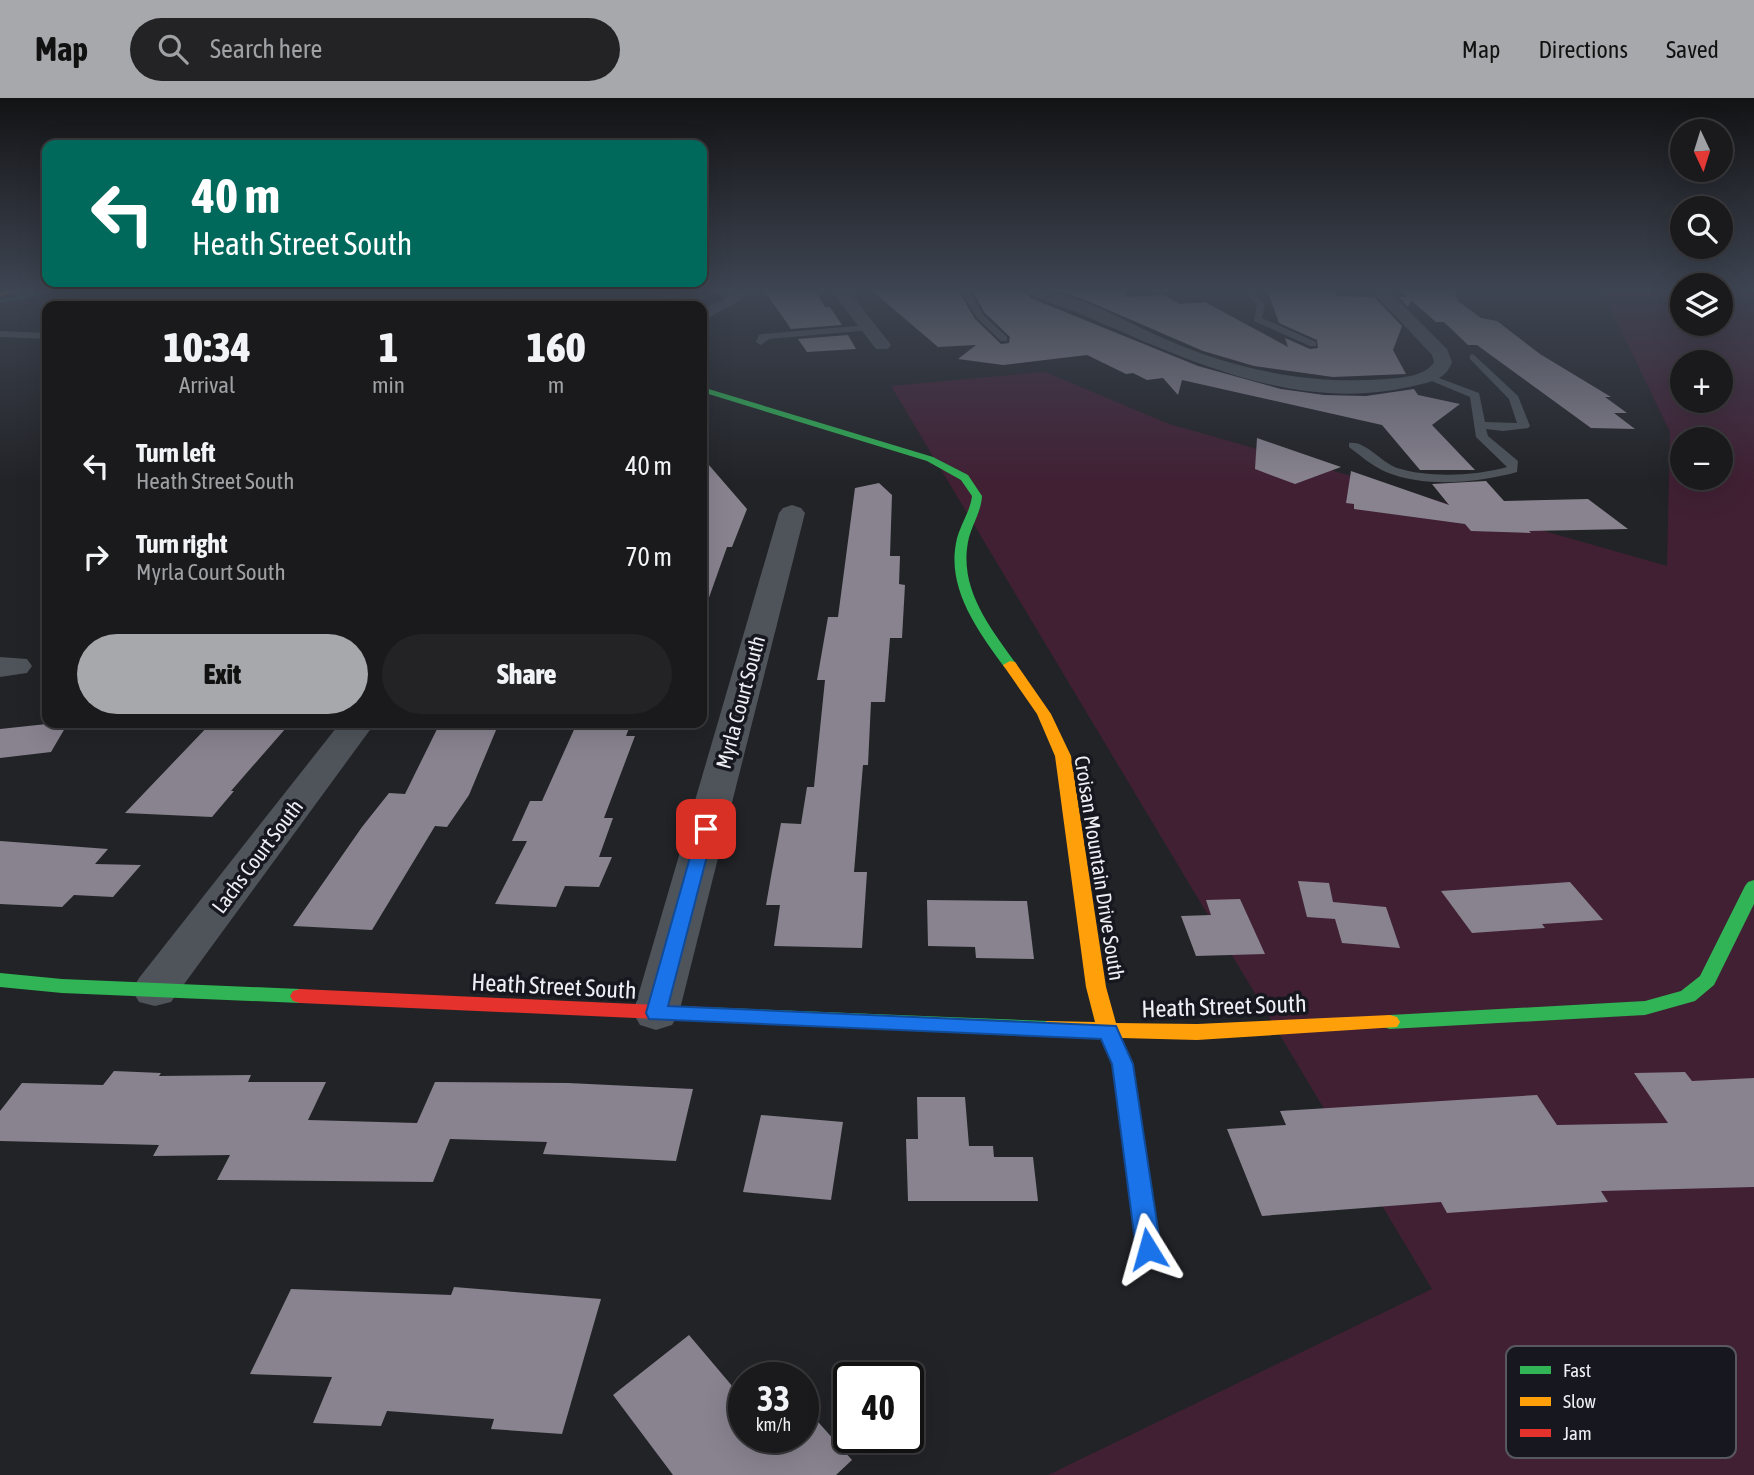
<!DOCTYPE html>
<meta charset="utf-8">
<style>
:root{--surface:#1a1a1d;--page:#232326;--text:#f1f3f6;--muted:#9fa1a4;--line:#38383b;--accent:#a7a8ac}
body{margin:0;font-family:"Asap Condensed",sans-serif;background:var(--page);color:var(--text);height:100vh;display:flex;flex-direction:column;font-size:26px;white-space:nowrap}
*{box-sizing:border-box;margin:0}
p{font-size:23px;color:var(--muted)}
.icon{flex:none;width:38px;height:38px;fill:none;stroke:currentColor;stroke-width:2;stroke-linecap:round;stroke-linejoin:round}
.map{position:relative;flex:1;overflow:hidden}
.sheet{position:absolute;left:42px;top:203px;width:665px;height:427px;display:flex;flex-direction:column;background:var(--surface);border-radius:14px;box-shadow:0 7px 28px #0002,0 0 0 2px var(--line)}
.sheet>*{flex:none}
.top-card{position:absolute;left:42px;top:42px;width:665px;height:147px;border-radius:14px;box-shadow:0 7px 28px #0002,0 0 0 2px var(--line);background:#00695c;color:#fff;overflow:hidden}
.needle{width:46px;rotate:176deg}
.controls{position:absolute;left:1670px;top:21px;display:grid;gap:14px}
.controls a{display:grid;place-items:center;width:63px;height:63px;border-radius:50%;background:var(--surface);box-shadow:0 7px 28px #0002,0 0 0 2px var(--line);font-size:35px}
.speed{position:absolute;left:728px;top:1264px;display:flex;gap:14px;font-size:35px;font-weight:700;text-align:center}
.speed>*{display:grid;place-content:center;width:91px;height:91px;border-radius:50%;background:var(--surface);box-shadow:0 7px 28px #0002,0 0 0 2px var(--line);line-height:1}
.speed small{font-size:18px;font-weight:400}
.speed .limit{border:4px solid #111;border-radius:10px;background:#fff;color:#111}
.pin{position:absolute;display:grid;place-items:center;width:60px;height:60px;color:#fff;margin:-30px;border-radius:14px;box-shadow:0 4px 10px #0006}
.me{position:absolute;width:77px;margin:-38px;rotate:352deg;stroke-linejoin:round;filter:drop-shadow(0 0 5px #0008)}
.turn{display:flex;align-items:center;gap:24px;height:147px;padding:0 35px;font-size:32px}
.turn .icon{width:91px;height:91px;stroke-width:2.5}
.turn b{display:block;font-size:49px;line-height:60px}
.eta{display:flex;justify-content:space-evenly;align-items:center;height:119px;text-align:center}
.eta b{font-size:42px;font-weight:800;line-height:49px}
.button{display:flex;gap:14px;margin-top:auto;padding:14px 35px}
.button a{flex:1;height:80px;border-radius:42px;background:var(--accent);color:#111;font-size:28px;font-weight:800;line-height:80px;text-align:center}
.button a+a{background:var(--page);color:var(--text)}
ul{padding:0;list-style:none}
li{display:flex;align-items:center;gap:21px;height:91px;padding:0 35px}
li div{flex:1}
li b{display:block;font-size:26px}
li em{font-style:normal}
header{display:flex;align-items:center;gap:42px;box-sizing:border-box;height:98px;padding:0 35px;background:var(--accent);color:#111}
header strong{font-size:33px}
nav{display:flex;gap:38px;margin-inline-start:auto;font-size:24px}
.search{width:490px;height:63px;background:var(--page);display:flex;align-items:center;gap:18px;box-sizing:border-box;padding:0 24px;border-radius:38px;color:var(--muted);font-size:26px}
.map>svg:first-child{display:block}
</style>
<header>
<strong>Map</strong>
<div class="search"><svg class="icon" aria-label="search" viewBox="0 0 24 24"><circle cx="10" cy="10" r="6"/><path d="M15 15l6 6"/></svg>Search here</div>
<nav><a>Map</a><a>Directions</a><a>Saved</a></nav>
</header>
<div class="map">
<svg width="1754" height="1377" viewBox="0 0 1754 1377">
<rect width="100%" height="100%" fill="#222327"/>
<g fill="#412034" fill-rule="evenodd">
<polygon points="602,191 726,191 703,202"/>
<path d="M1601 191H1682V226H1720V191H1754V1377H1048L1432 1191 891 288 1045 274 1169 326 1667 468 1670 334ZM1682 264H1720V303H1682ZM1682 341H1720V380H1682Z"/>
</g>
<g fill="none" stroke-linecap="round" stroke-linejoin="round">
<polygon fill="#0b6b79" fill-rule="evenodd" points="60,191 72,191 0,204 0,202"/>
</g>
<g fill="#88838f">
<polygon points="870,191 963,191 961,197 975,221 1001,246 1009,245 1010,239 985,215 974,196 977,191 1019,191 1033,201 1198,268 1281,291 1324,297 1366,298 1414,291 1418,297 1460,306 1432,327 1475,372 1420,372 1382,327 1182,282 1178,297 1163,280 1147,282 1133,275 1126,276 1087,257 1003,267 958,261 976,247 938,249"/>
<polygon points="1050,191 1127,191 1125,199 1164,197 1180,206 1205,204 1288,249 1285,240 1310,251 1318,250 1317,242 1279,225 1267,191 1335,193 1337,198 1374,199 1402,228 1393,252 1406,276 1333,279 1254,268 1203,253 1083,201"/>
<polygon points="1398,191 1453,191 1458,203 1481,220 1497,223 1540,256 1611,299 1605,299 1627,315 1614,315 1635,331 1591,330 1477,247 1468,247 1444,224 1436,224 1411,202 1408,209 1399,199 1407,199"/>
<polygon points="764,192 815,192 825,209 830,209 842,227 791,231"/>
<polygon points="848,237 856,251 807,254 798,241"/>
<polygon points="1257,340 1341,369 1295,386 1255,371"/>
<polygon points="702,359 747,411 732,449 727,449 706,508 702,507"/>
<polygon points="1351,373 1449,407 1432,386 1486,383 1504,403 1588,401 1628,431 1529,433 1531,435 1471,433 1465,426 1354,411 1354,406 1346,405"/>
<polygon points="879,385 892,397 890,458 900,458 899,486 905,487 902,540 890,540 885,604 871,604 868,667 863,667 854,774 867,774 862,850 774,848 780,807 766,807 772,773 781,725 801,726 807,689 814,689 825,582 817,582 828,519 838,519 855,390"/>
<polygon points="56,625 68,625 51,654 0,660 0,631"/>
<polygon points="211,625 249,625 245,629 286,630 231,693 234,693 212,719 125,715"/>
<polygon points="440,625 499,625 469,697 447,729 435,728 372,832 293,828 362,729 389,695 405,696"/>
<polygon points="577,625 631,625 626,638 635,638 604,720 613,720 599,759 612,759 599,789 565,788 556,809 495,806 527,743 512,743 530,703 542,703"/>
<polygon points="0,743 108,751 95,766 141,767 113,799 74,797 62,809 0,806"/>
<polygon points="1298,783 1329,785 1333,804 1386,809 1400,850 1342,845 1335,821 1307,819"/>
<polygon points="1570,784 1603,822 1542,826 1545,830 1472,835 1441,793"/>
<polygon points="1240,801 1265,856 1196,858 1181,818 1211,817 1206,802"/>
<polygon points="927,802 1027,803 1034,861 976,860 975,849 928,848"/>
<polygon points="114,973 161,975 159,978 251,977 248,984 326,984 308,1022 417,1025 435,984 568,985 693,991 676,1063 543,1056 547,1044 450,1041 433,1084 217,1082 230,1057 153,1058 159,1047 0,1043 0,1013 22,985 103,987"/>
<polygon points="1685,974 1692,983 1754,980 1754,1089 1601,1093 1608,1104 1447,1115 1441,1104 1262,1118 1227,1031 1286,1027 1280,1013 1537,997 1557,1027 1668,1025 1634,975"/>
<polygon points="917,999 965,999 969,1048 993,1048 994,1059 1033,1059 1038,1103 908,1103 906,1041 918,1041"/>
<polygon points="761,1017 843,1024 831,1102 743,1094"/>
<polygon points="454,1189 601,1201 562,1336 491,1331 494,1321 387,1313 381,1328 313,1325 332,1279 250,1276 291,1191 451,1197"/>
<polygon points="689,1237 744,1302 744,1339 803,1339 803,1307 852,1362 836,1377 673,1377 613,1297"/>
</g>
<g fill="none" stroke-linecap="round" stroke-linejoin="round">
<g fill="#4e545a" fill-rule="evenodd">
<polygon points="966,191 975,191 971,196 983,217 1007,239 1007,243 1001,243 977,220 963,196"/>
<polygon points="1242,191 1251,191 1265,207 1262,220 1316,244 1316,248 1310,248 1254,223 1257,207"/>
<polygon points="868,227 873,230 871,232 769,241 761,247 756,244 759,237 762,236"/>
<polygon points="0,233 47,235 47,241 0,239"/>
<path d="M1473 256 1518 298 1530 328 1528 330 1503 333 1486 331 1488 338 1518 363 1517 374C1478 385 1425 390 1386 374 1372 368 1361 358 1349 349V345C1365 342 1381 364 1397 370 1429 380 1475 378 1507 369L1476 339 1470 299 1422 279 1431 277 1479 295 1485 324 1517 325 1509 301 1470 261V257Z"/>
</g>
<g fill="#4e545a" fill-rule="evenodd">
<polygon points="741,191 762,191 702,223 702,212"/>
<polygon points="830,191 847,191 888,243 891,247 888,251 876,251"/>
<path d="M1022 191C1077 191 1127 226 1177 246 1242 273 1315 287 1386 281 1401 280 1426 278 1434 264L1432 257 1370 191H1387L1447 251 1452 264C1446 283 1426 285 1409 289 1295 315 1182 260 1081 216 1066 209 1033 201 1022 191Z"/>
<polygon points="792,407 801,410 805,415 679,915 672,927 656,932 640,927 633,915 779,415 783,410"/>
<polygon points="0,559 27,561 32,568 27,575 0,579"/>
<polygon points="340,625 375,625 171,904 155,908 139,904 132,892 139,880"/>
</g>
<g fill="#30b455" fill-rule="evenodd">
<path d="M702 289 933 359 968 377 982 398C981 415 971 428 968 444 959 492 991 531 1017 567L1015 570H1005C979 534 947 492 956 445 959 428 970 415 972 398L961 382 927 363 702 294Z"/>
<polygon points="1754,782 1754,806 1714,887 1695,903 1645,917 1390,931 1383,929 1380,924 1383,919 1390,917 1645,903 1681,893 1700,878 1745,788 1748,784"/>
<polygon points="0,875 62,881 300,891 307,893 310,898 307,903 300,905 62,895 0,889"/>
<polygon points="702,909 1047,923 1054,926 1057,931 1054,936 1047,939 702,923 695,921 692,916 695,911"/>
<polygon points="1130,1011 1138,1014 1141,1020 1160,1151 1157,1159 1148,1162 1139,1159 1136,1151 1119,1020 1122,1014"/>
</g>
<g fill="#ff9f0a" fill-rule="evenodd">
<polygon points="12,191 26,191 0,198 0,194"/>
<polygon points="1010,563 1015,564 1051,616 1071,658 1106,889 1116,925 1197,926 1390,917 1397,919 1400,924 1397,929 1197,942 1121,940 1132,966 1141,1020 1138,1026 1130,1029 1122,1026 1119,1020 1112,966 1100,940 1047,939 1040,936 1037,931 1040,926 1047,923 1095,924 1086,889 1055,658 1037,616 1003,567"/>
</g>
<polygon fill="#e5322d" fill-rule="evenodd" points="300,891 702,909 709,911 712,916 709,921 702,923 300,905 293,903 290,898 293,893"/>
</g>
<linearGradient id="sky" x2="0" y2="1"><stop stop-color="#131315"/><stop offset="0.5" stop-color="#3e4552"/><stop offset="1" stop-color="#3e4552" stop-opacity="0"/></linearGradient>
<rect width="1754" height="384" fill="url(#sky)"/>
<polygon fill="#1a73e8" stroke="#114b97" stroke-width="2" points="706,726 714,731 668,908 1116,928 1133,966 1161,1151 1157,1158 1148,1162 1140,1158 1136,1151 1112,966 1101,941 649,921 646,915 698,731"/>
<g text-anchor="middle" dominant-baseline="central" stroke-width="7" stroke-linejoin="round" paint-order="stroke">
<g font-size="21" fill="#eeeff4" stroke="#17181f">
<text transform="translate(740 604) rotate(-75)">Myrla Court South</text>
<text transform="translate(257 758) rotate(-53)">Lachs Court South</text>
<text transform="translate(1100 770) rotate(81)">Croisan Mountain Drive South</text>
</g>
<g font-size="24" fill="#eeeff4" stroke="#17181f">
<text transform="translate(554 888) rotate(3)">Heath Street South</text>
<text transform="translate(1224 908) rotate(-2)">Heath Street South</text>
</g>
</g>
<rect x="1506" y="1248" width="230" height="112" rx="10" fill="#17181f" stroke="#58585f" stroke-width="2"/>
<rect x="1520" y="1268" width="31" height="8" fill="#30b455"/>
<rect x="1520" y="1299" width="31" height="9" fill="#ff9f0a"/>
<rect x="1520" y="1331" width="31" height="8" fill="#e5322d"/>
<g font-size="19" fill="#eeeff4">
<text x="1563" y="1279">Fast</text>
<text x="1563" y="1310">Slow</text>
<text x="1563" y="1342">Jam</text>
</g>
</svg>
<div class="controls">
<a><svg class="needle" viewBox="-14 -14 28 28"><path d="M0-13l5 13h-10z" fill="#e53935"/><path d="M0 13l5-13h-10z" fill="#9fa1a4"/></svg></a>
<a><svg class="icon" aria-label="search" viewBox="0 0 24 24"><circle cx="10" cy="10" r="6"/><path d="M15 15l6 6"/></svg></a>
<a><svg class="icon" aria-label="layers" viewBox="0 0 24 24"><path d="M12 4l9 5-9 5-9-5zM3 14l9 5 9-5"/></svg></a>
<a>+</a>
<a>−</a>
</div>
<div class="speed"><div>33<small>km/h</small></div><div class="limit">40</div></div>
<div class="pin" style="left:706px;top:731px;background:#d93025"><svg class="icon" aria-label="arrive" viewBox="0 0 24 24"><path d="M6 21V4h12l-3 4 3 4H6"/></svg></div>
<svg class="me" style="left:1148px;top:1151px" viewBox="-20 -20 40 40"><path d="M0-17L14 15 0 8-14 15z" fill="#1a73e8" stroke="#fff" stroke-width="4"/></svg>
<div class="top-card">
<div class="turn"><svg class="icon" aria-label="left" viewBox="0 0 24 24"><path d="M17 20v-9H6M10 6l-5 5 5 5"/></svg><div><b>40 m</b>Heath Street South</div></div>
</div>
<section class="sheet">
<div class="eta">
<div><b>10:34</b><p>Arrival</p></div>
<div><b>1</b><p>min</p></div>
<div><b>160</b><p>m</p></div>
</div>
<ul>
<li><svg class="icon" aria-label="left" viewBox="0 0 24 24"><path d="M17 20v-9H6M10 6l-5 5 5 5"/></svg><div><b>Turn left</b><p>Heath Street South</p></div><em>40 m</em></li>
<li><svg class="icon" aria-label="right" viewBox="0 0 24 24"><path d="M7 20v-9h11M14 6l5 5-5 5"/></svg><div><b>Turn right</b><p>Myrla Court South</p></div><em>70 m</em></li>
</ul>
<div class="button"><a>Exit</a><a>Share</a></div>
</section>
</div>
